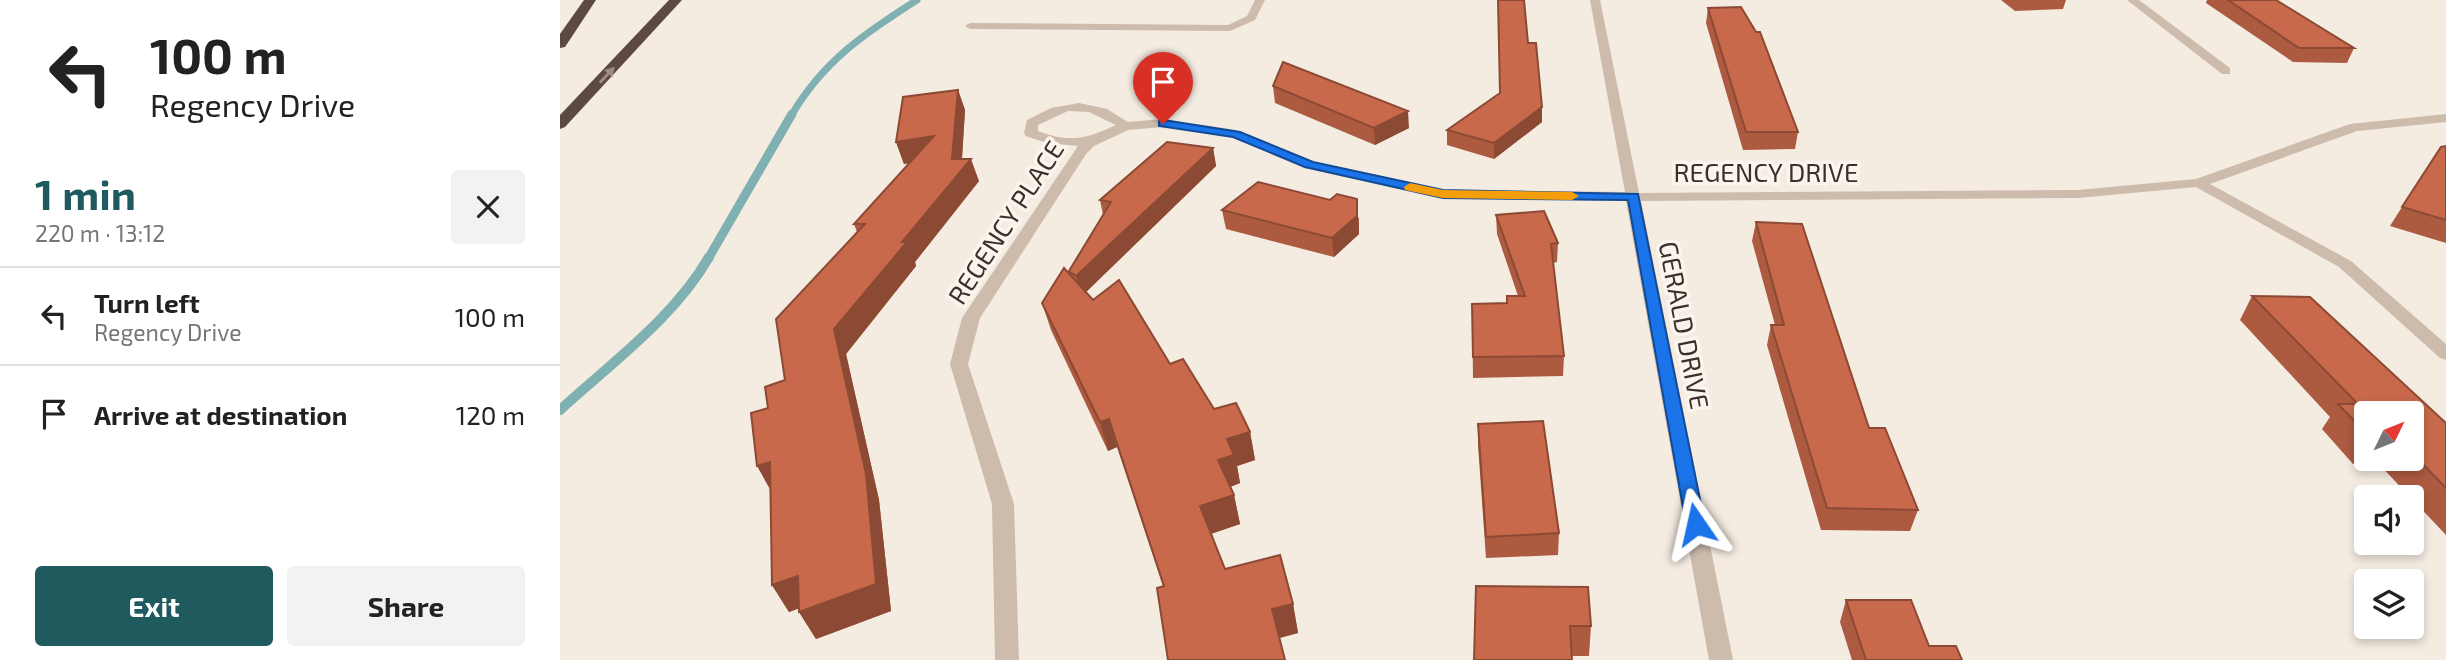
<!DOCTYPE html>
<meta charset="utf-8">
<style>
:root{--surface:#fff;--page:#f2f2f2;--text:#222;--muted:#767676;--line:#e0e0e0;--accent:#1f5a5e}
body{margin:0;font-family:"Exo 2",sans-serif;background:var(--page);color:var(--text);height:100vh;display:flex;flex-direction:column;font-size:26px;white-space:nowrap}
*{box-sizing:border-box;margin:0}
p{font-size:23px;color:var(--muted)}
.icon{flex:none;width:38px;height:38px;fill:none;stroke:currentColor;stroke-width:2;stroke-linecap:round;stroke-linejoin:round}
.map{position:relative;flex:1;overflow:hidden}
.details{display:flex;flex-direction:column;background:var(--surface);width:560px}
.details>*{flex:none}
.hud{background:#fff;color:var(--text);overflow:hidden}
.needle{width:46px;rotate:47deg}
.controls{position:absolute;left:1794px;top:401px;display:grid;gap:14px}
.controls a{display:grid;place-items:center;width:70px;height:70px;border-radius:7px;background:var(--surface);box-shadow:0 4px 10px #0003;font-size:35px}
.pin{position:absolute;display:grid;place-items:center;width:60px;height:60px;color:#fff;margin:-72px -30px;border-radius:50% 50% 50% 0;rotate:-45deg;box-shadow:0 0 7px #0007}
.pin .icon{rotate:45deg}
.me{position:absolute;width:77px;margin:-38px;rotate:349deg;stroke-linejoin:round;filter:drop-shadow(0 0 5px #0008)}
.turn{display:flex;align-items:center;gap:24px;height:147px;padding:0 35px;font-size:32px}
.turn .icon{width:91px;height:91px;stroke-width:2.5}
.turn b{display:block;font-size:49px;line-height:60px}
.round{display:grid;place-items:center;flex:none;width:74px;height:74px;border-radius:7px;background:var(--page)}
.summary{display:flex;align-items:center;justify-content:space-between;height:119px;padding:0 35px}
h1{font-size:42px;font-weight:700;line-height:52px;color:var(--accent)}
.cta{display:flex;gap:14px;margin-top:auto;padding:14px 35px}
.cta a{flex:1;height:80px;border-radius:7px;background:var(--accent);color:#fff;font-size:28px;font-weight:700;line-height:80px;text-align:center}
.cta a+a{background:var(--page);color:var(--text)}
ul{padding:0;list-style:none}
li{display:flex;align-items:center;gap:21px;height:98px;padding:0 35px;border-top:2px solid var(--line)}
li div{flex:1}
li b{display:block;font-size:26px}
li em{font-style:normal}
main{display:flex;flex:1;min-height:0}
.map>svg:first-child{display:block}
</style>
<main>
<section class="details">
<div class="hud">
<div class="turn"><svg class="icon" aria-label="left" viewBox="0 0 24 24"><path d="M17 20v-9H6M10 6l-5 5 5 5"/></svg><div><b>100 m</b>Regency Drive</div></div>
</div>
<div class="summary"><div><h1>1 min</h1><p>220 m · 13:12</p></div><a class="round"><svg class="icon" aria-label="close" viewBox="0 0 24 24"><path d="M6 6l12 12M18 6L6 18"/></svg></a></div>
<ul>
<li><svg class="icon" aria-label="left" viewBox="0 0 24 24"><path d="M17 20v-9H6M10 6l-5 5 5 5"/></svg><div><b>Turn left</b><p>Regency Drive</p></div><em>100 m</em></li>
<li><svg class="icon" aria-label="arrive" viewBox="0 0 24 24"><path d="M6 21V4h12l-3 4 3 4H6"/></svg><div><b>Arrive at destination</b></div><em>120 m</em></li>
</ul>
<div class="cta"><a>Exit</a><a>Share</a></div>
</section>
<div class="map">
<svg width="1886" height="660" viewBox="0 0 1886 660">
<rect width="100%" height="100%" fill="#f4ebe1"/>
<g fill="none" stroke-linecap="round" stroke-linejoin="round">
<path stroke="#7fb0b2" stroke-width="7" d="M231 116C263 61 305 33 357 0"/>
<polyline stroke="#7fb0b2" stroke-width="9" points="148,259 232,114"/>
<path stroke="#7fb0b2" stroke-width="10" d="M0 410C51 363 114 318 149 257"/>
<g fill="#cdbbac" fill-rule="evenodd">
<polygon points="695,0 705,0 695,20 670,31 410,29 405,26 410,23 668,25 687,16"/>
<path d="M1030 0H1040L1079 193 1518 190 1636 179 1790 124 1886 114V122L1797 131 1650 184 1791 261 1886 344V360L1880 358 1779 267 1636 187 1518 198 1081 201 1173 660H1149L1066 201 883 198 744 168 673 137 603 127 568 130 534 146 526 154 420 318 408 364 454 504 459 660H435L432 504 390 364 402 318 518 146 487 143 466 136 464 133 467 120 491 108 519 103 547 109 568 122 603 119 676 130 753 162 883 190 1065 192ZM508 111 529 112 556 125C526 139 510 143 478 131V125Z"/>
<polygon points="1567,0 1579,0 1670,68 1670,74 1662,74"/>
</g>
<g fill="#5c4a42" fill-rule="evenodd">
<polygon points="24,0 36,0 5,47 0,48 0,34"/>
<polygon points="109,0 122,0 5,127 0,129 0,115"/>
</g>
</g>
<g fill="#ac5a40" fill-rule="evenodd">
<polygon points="1441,0 1506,0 1503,9 1455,11"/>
<polygon points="1647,0 1716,0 1794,48 1787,63 1733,62 1646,3"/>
<polygon points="1148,8 1238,132 1235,149 1183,150 1146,23"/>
<polygon points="968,43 982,107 982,122 934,159 887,145 887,130 940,93"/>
<polygon points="713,86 849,128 815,145 715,103"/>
<polygon points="398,90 405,110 402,159 419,181 355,262 356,266 286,354 319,500 331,611 256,639 239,612 239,608 229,612 212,585 211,490 208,408 225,380 297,232 294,224 350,163 344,164 336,142"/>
<polygon points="1886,146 1886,243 1830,226 1842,207"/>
<polygon points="653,148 656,166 526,292 533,300 610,364 654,409 690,432 695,460 677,466 680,483 670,487 674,495 680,524 651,534 665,569 733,604 738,633 720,638 603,586 557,447 548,451 491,330 482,303 510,275 509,271 543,215 540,200"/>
<polygon points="770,200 799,218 799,234 774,257 666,229 662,210"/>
<polygon points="936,215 998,243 997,262 993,263 1004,356 1003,376 913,378 912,304 947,303 958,296 937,234"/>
<polygon points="1196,222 1309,428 1358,510 1350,531 1261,530 1207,345 1211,325 1215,325 1192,241"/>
<path d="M1692 296 1886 423V535L1852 499V497H1850L1818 463 1793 464 1762 429 1770 417 1680 320ZM1806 413H1852V458H1806Z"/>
<polygon points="918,424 999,533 998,555 926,558 918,445"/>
<polygon points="916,586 1031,626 1029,656 1012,656"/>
<polygon points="1286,600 1369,646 1402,660 1292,660 1280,622"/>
</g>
<g fill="#8c4a34">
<polygon points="398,90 405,110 401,172 411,159 419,181 355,262 356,266 286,354 319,500 331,611 256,639 239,612 274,329 342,242 392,159"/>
<polygon points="982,107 982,122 934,159 934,143"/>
<polygon points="848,111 849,128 815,145 814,128"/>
<polygon points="374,136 382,158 344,164 336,142"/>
<polygon points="653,148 656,166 522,296 516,276"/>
<polygon points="797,199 799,234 774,257 772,238"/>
<polygon points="549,419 557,447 548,451 540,422"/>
<polygon points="690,432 695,460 677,466 680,483 665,489 658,460 667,439"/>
<polygon points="210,462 212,493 197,466"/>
<polygon points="674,495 680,524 647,535 640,506"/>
<polygon points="238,576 254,603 229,612 212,585"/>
<polygon points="733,604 738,633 718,638 712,609"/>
</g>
<g fill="#c8694b" stroke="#8c4a34" stroke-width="2">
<polygon points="938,0 964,0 968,43 976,43 982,107 934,143 887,130 940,93"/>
<polygon points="1668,0 1716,0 1794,48 1739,48"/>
<polygon points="1181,7 1196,32 1200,32 1238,132 1186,132 1148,8"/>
<polygon points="723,62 848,111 814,128 713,86"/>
<polygon points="398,90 392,159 411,159 342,242 347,242 274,329 306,474 316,584 239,612 238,576 212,585 210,462 197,466 191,413 208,408 205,387 225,380 216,319 305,224 294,224 374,136 336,142 343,97"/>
<polygon points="607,142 653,148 516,276 509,271 551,202 540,200"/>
<polygon points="1886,146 1886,220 1842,207 1881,147"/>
<polygon points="698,182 770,200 777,194 797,199 797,216 772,238 662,210"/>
<polygon points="984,211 998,243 991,244 1004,356 913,357 912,304 947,303 947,296 965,296 936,215"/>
<polygon points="1196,222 1242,224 1309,428 1325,428 1358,510 1267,508 1211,325 1224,325"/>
<polygon points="504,268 533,300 559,280 610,364 623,359 654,409 676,403 690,432 667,439 674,455 658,460 674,495 640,506 665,569 720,555 733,604 712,609 725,660 608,660 597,588 604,586 549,419 540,422 482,303"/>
<polygon points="1692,296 1750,297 1886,423 1886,488 1852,453 1852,413 1806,413 1806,433 1778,404 1798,404"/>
<polygon points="983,421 999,533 926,537 918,424"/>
<polygon points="916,586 1028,587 1031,626 1010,626 1012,660 914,660"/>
<polygon points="1286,600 1351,600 1369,646 1396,646 1402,660 1306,660"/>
</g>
<defs><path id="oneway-solid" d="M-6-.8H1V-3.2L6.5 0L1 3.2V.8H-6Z" transform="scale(1.75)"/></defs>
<use fill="#9c8e87" href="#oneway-solid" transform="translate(47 75) rotate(-47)"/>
<polygon fill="#1a73e8" stroke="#114b97" stroke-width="2" points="603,120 680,132 753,162 883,190 1078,194 1145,524 1143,529 1136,531 1129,529 1126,524 1068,200 883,198 745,167 673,137 599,126 599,121"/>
<polygon fill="#f59e0b" points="850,183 883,190 1012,192 1019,196 1012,200 883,198 845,190 844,187"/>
<g text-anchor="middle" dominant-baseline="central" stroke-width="7" stroke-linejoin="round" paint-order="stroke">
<g font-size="26" fill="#3b302b" stroke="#fbf5ee">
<text x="1206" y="171">REGENCY DRIVE</text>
<text transform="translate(445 222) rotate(-57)">REGENCY PLACE</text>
<text transform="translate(1125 325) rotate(79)">GERALD DRIVE</text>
</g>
</g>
</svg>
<div class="controls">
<a><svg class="needle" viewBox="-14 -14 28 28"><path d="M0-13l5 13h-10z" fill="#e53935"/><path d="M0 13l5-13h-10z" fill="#767676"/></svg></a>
<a><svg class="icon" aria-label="sound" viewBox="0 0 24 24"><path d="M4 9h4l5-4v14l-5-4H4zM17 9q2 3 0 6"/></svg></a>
<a><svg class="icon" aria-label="layers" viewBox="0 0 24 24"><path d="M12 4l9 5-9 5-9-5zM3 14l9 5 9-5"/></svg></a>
</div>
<div class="pin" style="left:603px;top:124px;background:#d93025"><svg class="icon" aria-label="arrive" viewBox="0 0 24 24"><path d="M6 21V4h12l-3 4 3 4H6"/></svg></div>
<svg class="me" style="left:1136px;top:524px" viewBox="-20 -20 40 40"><path d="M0-17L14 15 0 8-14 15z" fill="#1a73e8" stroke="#fff" stroke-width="4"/></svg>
</div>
</main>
